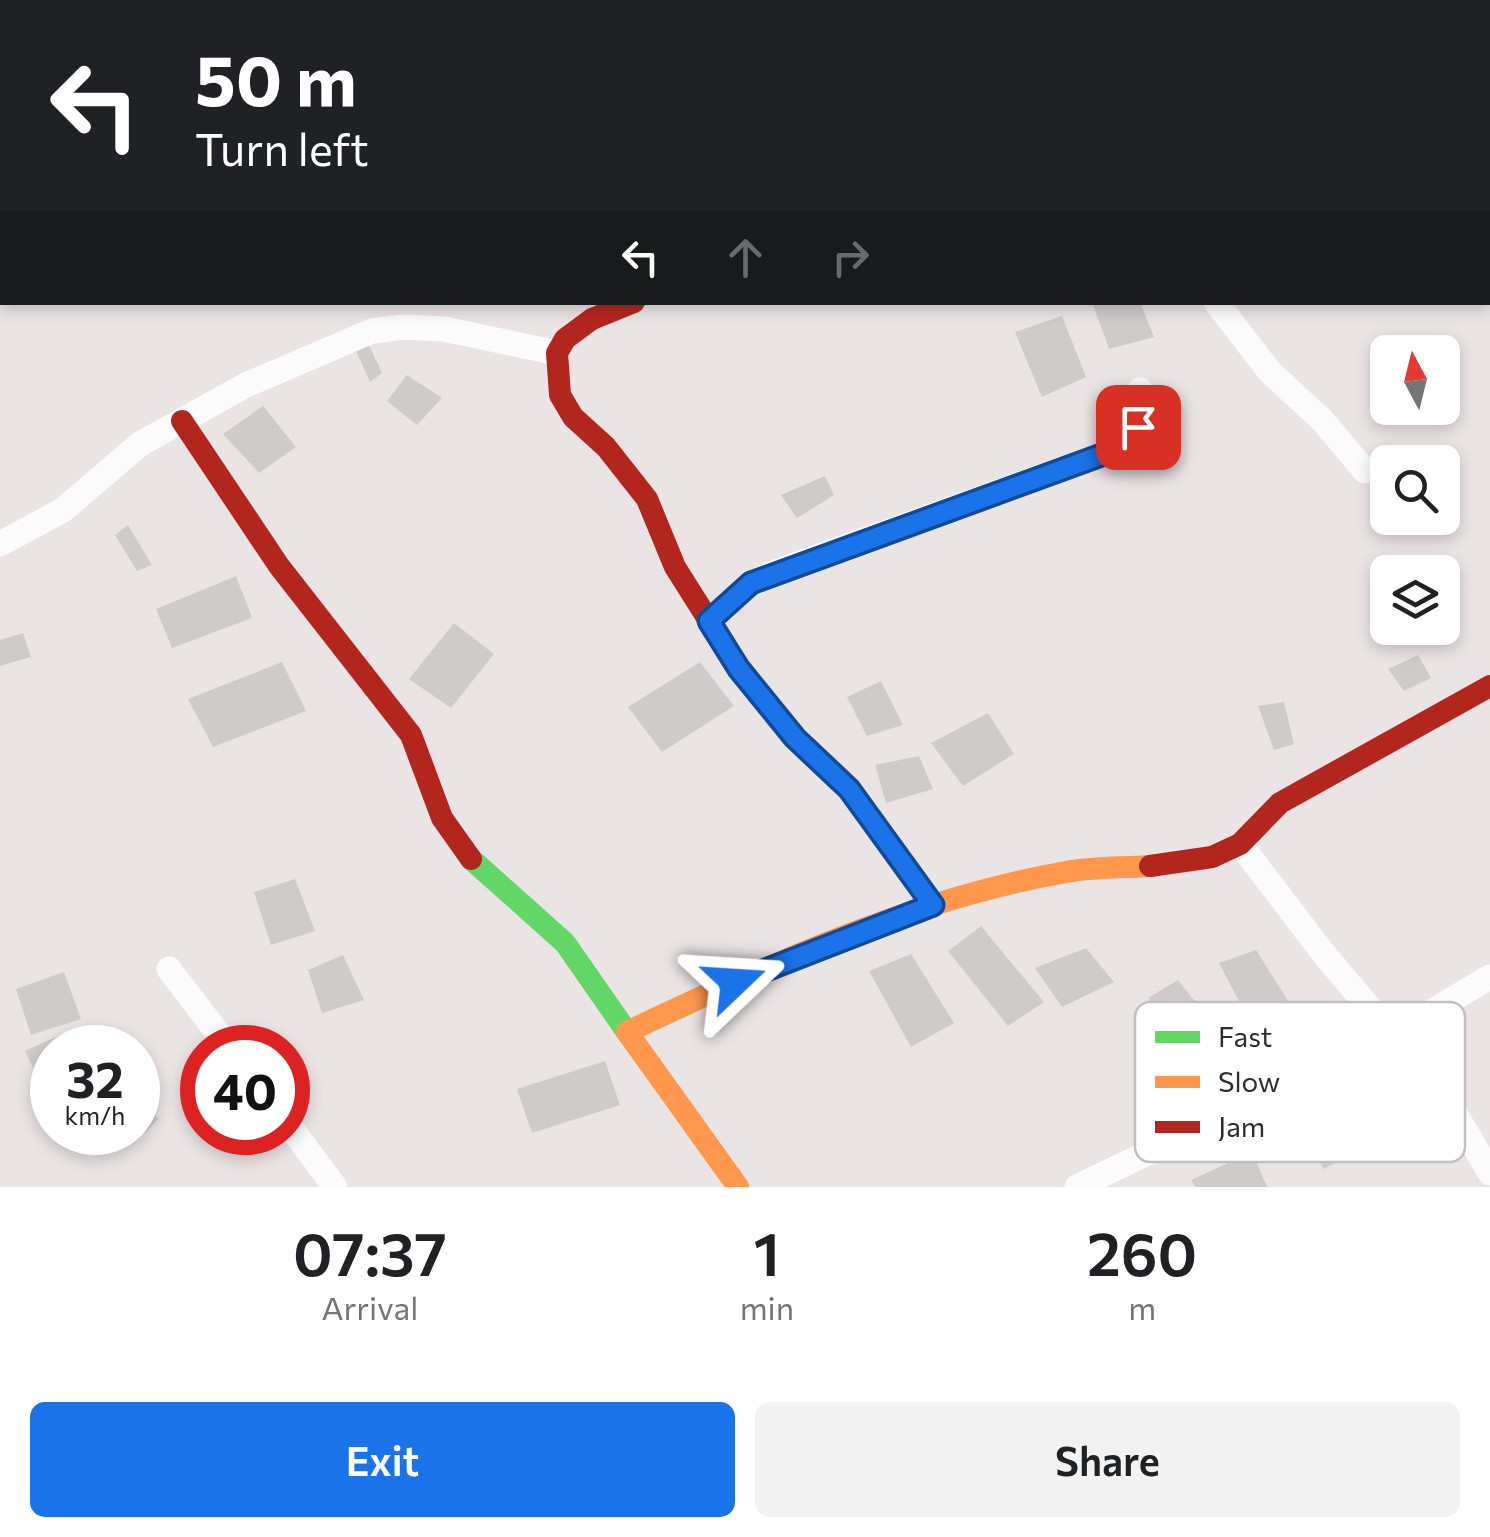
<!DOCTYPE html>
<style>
:root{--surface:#fff;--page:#f2f2f2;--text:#202124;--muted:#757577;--accent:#1a73e8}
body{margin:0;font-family:Commissioner,sans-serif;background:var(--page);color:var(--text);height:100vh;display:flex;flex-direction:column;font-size:38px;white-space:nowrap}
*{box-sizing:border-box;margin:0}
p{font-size:32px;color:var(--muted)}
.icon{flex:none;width:55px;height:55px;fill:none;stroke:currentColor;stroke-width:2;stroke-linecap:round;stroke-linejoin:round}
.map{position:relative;height:1187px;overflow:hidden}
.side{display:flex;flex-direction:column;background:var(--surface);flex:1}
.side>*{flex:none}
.top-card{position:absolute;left:0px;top:0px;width:1490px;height:305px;box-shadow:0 5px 15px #0003;background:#202124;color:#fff;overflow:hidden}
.needle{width:65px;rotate:353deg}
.fabs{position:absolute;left:1370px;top:335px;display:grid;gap:20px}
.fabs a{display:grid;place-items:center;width:90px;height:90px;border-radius:15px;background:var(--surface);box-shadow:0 5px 15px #0003;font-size:50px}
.speed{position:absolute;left:30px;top:1025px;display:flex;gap:20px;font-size:50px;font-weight:700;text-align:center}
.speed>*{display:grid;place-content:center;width:130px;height:130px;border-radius:50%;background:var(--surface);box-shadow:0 5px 15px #0003;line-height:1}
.speed small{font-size:25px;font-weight:400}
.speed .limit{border:15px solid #d22;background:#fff;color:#111}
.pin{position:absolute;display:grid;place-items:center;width:85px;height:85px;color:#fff;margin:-42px;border-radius:20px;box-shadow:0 5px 15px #0006}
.me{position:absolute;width:110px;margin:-55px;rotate:70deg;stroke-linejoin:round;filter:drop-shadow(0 0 8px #0008)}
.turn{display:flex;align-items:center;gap:35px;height:210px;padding:0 30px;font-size:45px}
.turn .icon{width:130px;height:130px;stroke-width:2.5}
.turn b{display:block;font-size:70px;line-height:85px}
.lanes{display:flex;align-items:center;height:95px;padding:0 30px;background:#0003;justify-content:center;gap:50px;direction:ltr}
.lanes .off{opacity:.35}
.eta{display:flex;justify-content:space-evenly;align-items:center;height:170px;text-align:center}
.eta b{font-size:60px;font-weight:600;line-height:70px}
.button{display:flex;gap:20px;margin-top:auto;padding:20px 30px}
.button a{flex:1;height:115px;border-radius:15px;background:var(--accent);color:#fff;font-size:40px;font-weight:600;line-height:115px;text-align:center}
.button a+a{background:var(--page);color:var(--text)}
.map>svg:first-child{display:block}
</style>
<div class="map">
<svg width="1490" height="1187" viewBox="0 0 1490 1187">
<rect width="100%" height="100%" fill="#ebe4e5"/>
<g fill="#d0cbcb">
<polygon points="1092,302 1140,302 1154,337 1109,349"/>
<polygon points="1062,316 1086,377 1042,397 1015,332"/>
<polygon points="368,343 382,373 370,382 355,349"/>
<polygon points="407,375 442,398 417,425 387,401"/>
<polygon points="263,406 296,447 259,473 223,434"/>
<polygon points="825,476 834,495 797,518 781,495"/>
<polygon points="128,525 152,565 137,571 115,535"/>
<polygon points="236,576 252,618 172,648 156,609"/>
<polygon points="454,623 494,654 451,708 409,679"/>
<polygon points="23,633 31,657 0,666 0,640"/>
<polygon points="1418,655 1431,678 1404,691 1388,669"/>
<polygon points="282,662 306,711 213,747 188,699"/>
<polygon points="700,662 734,706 662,752 628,707"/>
<polygon points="881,681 903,725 867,736 847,697"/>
<polygon points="1284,702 1294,744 1274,750 1258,706"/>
<polygon points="988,713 1014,754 963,786 931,743"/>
<polygon points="919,756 933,789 886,803 875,765"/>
<polygon points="295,879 315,931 271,945 254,892"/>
<polygon points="981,926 1044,1002 1008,1026 948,951"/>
<polygon points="1086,948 1114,982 1062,1007 1035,968"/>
<polygon points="1256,950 1309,1034 1270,1060 1219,963"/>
<polygon points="911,954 954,1023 911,1047 869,971"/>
<polygon points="343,955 364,1000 322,1013 308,970"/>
<polygon points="64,972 81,1019 31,1035 16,989"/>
<polygon points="1178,980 1238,1056 1205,1078 1148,998"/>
<polygon points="64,1033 72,1048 52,1048 52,1106 25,1051"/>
<polygon points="605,1061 620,1105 532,1133 517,1089"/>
<polygon points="1313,1084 1322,1097 1339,1090 1370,1144 1324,1169 1289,1117 1304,1105 1293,1095"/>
<polygon points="141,1095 158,1119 145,1133 138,1125 138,1099"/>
<polygon points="1252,1152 1267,1187 1195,1187 1191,1180"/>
</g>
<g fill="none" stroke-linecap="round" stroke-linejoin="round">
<g stroke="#fcfbfb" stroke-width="25">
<polyline points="0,289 2,287"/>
<polyline points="1216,302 1270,372 1322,420 1365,471"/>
<polyline points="0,544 63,510 140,444 246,385 372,331 403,327 444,329 557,353"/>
<path d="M709 621 751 583 778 571 1118 449C1140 432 1139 416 1140 390"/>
<polyline points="1240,844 1324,954 1447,1100 1490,1173"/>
<polyline points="169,969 229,1048"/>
<polyline points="288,1124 335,1187"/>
<polyline points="1077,1187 1394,1034 1490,977"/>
</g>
<g stroke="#63d668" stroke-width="22">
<polyline points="716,632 739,669 795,738 849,789 933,905"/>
<polyline points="471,859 565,943 627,1032"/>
</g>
<path stroke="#ff974d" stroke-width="22" d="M738 1187 627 1032C766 966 913 899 1066 872 1093 867 1123 868 1150 866"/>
<g stroke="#b3261e" stroke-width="22">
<polyline points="634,302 592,319 565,339 557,353 560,395 573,417 606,447 647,499 675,567 716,632"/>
<polyline points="182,421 279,566 411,735 442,818 471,859"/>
<polyline points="1150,866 1212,857 1240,844 1280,803 1490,686"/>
</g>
</g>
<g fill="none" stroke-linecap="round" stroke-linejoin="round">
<g stroke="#114b97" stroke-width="25">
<polyline id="route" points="735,982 933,905 849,789 795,738 739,669 709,621 751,583 1118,449 1132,438 1138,427"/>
</g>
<use href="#route" stroke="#1a73e8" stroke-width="18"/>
</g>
<rect x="1135" y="1002" width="330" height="160" rx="15" fill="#fff" stroke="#c0c0c0" stroke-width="2.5"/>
<rect x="1155" y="1031" width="45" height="12" fill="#63d668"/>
<rect x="1155" y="1076" width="45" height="12" fill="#ff974d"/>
<rect x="1155" y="1121" width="45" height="12" fill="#b3261e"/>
<g font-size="28" fill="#2d2d2d">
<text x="1218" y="1047">Fast</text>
<text x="1218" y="1092">Slow</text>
<text x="1218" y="1137">Jam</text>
</g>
</svg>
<div class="fabs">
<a><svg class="needle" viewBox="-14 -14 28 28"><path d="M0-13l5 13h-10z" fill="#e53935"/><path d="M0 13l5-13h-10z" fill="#757577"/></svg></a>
<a><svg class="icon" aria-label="search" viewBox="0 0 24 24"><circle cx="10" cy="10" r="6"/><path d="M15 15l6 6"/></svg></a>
<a><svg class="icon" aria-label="layers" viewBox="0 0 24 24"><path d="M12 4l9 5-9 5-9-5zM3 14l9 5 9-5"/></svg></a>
</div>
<div class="speed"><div>32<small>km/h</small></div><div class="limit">40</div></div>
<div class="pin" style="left:1138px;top:427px;background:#d93025"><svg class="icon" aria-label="arrive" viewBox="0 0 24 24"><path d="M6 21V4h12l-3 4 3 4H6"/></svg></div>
<svg class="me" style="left:735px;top:982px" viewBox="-20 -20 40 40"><path d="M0-17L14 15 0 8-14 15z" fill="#1a73e8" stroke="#fff" stroke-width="4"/></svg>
<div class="top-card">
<div class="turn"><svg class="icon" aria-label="left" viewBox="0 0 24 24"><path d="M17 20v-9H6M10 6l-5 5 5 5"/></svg><div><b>50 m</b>Turn left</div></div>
<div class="lanes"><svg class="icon" aria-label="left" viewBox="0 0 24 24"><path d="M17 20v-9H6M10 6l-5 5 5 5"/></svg><svg class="icon off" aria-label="ahead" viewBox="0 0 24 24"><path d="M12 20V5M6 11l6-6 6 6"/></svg><svg class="icon off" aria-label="right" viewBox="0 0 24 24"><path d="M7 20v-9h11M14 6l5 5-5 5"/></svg></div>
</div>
</div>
<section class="side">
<div class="eta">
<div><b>07:37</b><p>Arrival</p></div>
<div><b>1</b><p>min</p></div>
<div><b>260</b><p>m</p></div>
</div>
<div class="button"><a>Exit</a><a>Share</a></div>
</section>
